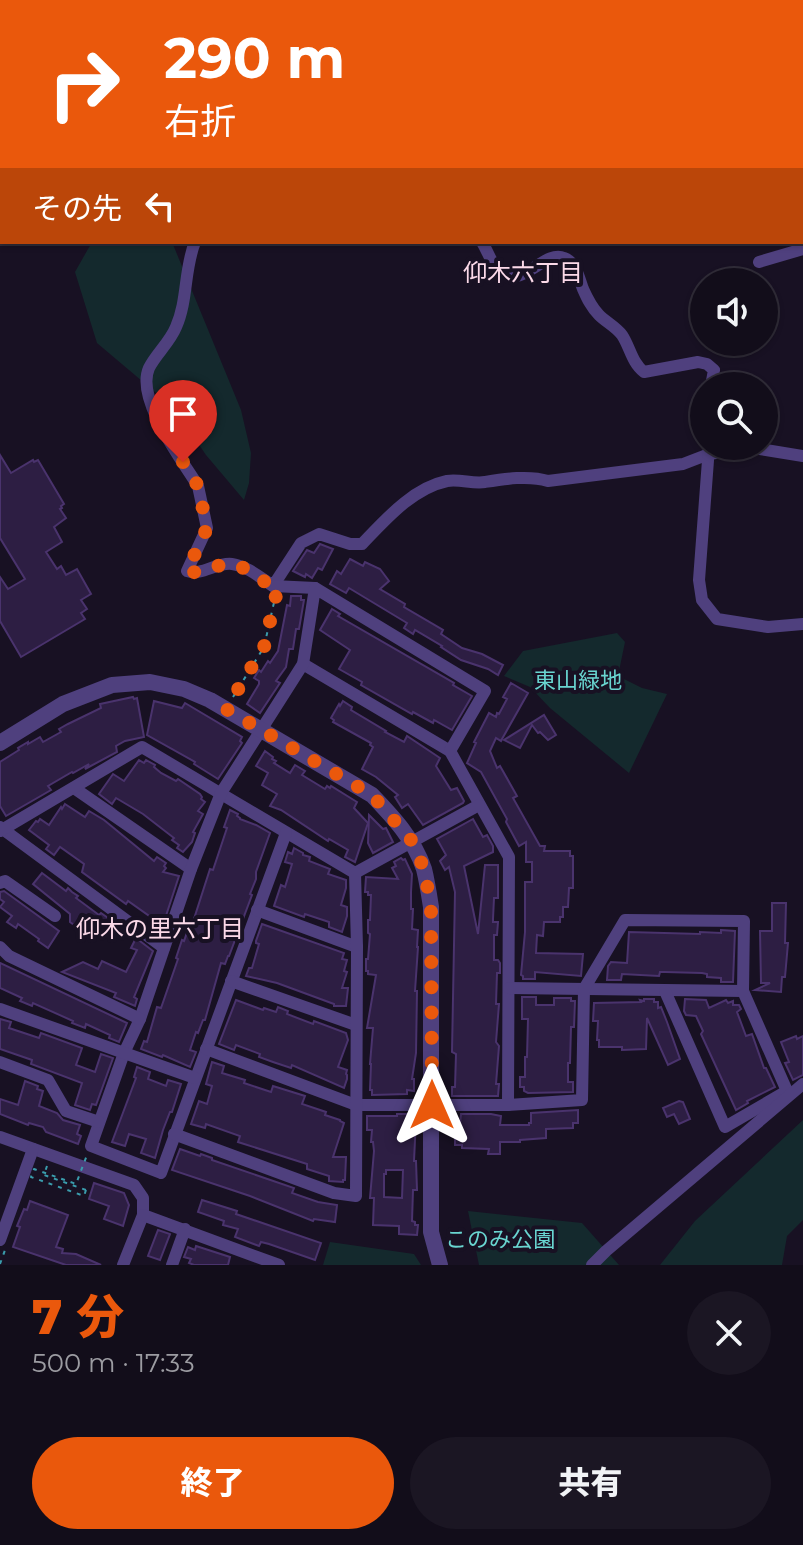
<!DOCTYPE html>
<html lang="ja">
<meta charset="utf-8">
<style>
:root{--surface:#120d1a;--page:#1b1623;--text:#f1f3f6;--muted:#9c9ca2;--line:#312d39;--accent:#ea580c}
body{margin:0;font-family:Montserrat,"Noto Sans JP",sans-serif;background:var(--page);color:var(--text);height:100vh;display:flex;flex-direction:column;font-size:30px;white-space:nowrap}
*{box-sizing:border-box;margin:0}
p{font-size:26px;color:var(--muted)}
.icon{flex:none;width:44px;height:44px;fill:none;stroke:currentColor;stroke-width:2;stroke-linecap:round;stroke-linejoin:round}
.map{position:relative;height:1265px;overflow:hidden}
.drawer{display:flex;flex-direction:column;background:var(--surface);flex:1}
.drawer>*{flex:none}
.banner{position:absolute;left:0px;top:0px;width:804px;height:244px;box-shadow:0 2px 6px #0004,0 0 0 2px var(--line);background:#ea580c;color:#fff;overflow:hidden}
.buttons{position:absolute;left:690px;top:268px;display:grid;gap:16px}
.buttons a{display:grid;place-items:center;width:88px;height:88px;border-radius:50%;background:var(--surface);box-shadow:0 2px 6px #0004,0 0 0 2px var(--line);font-size:40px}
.pin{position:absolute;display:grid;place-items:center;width:68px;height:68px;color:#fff;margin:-82px -34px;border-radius:50% 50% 50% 0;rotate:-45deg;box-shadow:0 0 8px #0007}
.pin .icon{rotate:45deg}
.me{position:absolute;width:88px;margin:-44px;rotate:0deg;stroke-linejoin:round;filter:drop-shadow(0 0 6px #0008)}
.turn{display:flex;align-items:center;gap:28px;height:168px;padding:0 32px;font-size:36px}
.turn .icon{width:104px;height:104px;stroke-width:2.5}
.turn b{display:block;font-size:56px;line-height:68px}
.then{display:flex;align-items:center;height:76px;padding:0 32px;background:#0003;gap:16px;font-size:30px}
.round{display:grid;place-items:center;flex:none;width:84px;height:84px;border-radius:42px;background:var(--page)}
.headline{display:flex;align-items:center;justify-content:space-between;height:136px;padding:0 32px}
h1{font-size:48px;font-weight:800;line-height:60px;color:var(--accent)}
.button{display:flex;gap:16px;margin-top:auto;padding:16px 32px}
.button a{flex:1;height:92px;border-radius:48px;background:var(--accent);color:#fff;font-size:32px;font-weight:800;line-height:92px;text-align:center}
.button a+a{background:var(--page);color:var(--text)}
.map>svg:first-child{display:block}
</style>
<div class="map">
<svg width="803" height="1265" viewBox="0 0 803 1265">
<rect width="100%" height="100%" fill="#181123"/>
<g fill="#14292d">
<polygon points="92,242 172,242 241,410 251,453 249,483 244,500 206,455 174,408 97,343 75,272"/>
<polygon points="617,633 625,642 618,676 642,688 667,694 629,773 550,708 530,687 504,676 523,651"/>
<polygon points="803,1120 803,1220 787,1236 782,1265 660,1265 695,1221"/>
<polygon points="468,1211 582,1223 619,1265 479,1265"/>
<polygon points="330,1242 414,1254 421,1265 323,1265"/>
</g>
<g fill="#2d1e43" stroke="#4a336d" stroke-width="2" fill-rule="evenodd">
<polygon points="0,455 11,473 33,460 34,462 38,460 64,504 61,506 62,508 60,509 66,518 54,527 62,542 46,552 57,569 61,566 66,575 77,569 91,594 81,600 87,609 81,613 85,619 21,657 0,621 0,577 8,589 25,579 0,538"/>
<polygon points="320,544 333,549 322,570 318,568 312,578 306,574 305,577 293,571 307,550 314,553"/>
<polygon points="350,559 363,566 365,562 380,569 389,581 380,589 405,604 404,607 443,630 441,634 462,648 482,654 503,665 498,675 488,669 461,660 441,647 442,646 415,630 413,634 404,628 407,623 349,588 346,593 330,584 337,571 341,574"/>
<polygon points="291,596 301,596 301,600 304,600 299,629 296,629 293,649 289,649 286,667 276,681 280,683 260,713 247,704 259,684 259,681 254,678 259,670 261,672 268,661 270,663 278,651 287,605 290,606"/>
<polygon points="332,609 340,614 338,616 454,683 453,685 472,696 452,730 434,720 433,723 413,712 412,714 361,685 362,682 339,669 350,650 320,630"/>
<polygon points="511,683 528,693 502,739 501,741 496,738 490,751 497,768 500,766 517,796 513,798 540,846 545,846 544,851 570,851 570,856 573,856 573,888 569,888 568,907 563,907 563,917 560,917 560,922 544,922 543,936 537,935 536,953 583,954 581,976 535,972 535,979 523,979 523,976 521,975 525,932 525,882 532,882 532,862 526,862 526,842 519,846 506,822 507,819 481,772 467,763 476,743 474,742 489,713 496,717 497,713 499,714 507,699 503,697"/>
<polygon points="133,697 134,699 137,698 144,737 125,741 116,746 117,752 85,769 89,764 73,773 72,772 48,786 51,790 6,816 0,806 0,762 19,750 18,748 28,742 28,744 40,737 43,742 61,732 59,729 68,724 101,708 100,704"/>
<polygon points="154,701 182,708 185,703 242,737 240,741 242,743 218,779 194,764 195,762 147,735"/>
<polygon points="343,701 352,707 351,710 386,731 385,732 404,742 407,736 440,758 436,766 451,790 457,788 464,801 463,803 423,825 408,804 402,808 395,797 398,795 376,777 362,769 373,747 370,745 371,743 333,722 334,720 331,718 339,704 340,706"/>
<polygon points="544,715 556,735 548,740 540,732 538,733 532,725 520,748 504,740"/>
<polygon points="265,751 273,757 272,759 276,761 274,763 290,773 295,765 305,771 302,775 325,789 327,786 330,788 331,786 357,802 354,808 368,823 355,862 345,857 348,850 329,839 328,841 281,810 270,806 277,794 262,785 268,773 256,766"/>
<polygon points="139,760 144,763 146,760 155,765 154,767 161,773 176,781 178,779 200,794 202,797 201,799 205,802 198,811 203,814 193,832 195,833 192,842 183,852 177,848 179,845 172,840 174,838 143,814 116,798 112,804 99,794 113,774 124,781"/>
<polygon points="65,804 85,817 89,811 104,820 154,861 157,857 166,863 164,866 166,868 163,872 179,876 160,934 150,926 152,918 128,901 126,904 82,872 84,864 60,847 54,855 46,849 49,845 29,830 36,821 38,822 40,819 49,825 61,807 62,809"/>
<polygon points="230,810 238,814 237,816 240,818 240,819 256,825 270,833 256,872 256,879 250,894 252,895 229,956 228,956 225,964 221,963 205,1020 203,1020 198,1033 196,1032 190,1050 196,1052 190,1067 163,1055 162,1057 141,1049 144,1041 147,1042 157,1007 161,1008 178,959 176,958 182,940 184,941 190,924 192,925 210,869 213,870 227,828 224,827"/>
<polygon points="369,815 383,829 386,828 393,842 373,853 368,843"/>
<polygon points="473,819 483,837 487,835 493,846 493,852 464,866 478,934 485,865 498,865 498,898 494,898 493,919 493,922 498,922 497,935 494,935 494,960 498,960 500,963 500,973 497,973 496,1004 499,1004 496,1042 499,1046 496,1084 499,1084 498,1096 452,1096 452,1087 455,1087 456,1054 452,1052 455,892 449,867 445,870 440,861 446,855 437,839"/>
<polygon points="294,848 303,853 303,855 310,857 309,861 330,869 328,874 346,880 346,888 341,905 347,907 347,916 342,932 329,927 329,922 305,914 304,917 274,906 281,885 285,887 292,864 285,862 288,852 292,854"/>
<polygon points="401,858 403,860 405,859 412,874 411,892 411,909 413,909 412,929 418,930 417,947 418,947 415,991 417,991 416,1053 412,1079 414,1079 414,1091 407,1090 407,1094 372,1095 372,1090 370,1090 371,1064 370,1064 373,1028 367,1028 376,975 368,974 368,971 366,971 366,959 368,959 370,934 368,933 368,920 370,920 371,895 368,895 368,892 365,892 366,877 398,879 392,868 396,866 394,862"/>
<polygon points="42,873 66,891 68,888 72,892 78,896 76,898 99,915 101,913 115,923 105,936 85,924 81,930 70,922 70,914 33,884"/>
<polygon points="4,891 59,931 48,948 38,941 39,939 18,924 16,928 7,922 12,916 0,907 4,902 0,899 0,892"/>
<polygon points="772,903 786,903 785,943 788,943 785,977 782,977 781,992 755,990 770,983 761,983 760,931 772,931"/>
<polygon points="262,924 344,953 342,959 347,960 344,971 347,972 342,988 348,988 346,1006 334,1006 334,1004 277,983 246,976 249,968 252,968 259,944 256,943 256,941"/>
<polygon points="721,930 735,931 733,982 721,982 721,978 707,977 707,974 702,973 665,972 660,972 659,976 622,974 621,980 607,980 608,966 611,962 627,963 629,932 700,934 700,932 721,933"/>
<polygon points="136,938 153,951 134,997 137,999 135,1006 114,997 116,993 62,972 83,962 98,969 102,961 126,972 137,950 131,948"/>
<polygon points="0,963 127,1023 119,1042 109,1038 110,1035 86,1024 85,1028 72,1023 73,1021 33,1003 32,1006 20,1001 22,998 0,988"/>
<polygon points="522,997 536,997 536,1005 554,1005 554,998 571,998 571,1001 575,1001 574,1027 571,1027 570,1063 568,1063 568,1082 573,1082 573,1092 528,1093 524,1091 524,1087 520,1087 520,1077 525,1077 525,1057 527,1057 528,1019 522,1019"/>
<polygon points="644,999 654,999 654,1002 658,1002 658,1008 661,1007 667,1022 680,1059 668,1065 647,1018 646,1049 622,1050 622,1047 599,1047 599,1040 597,1040 598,1021 593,1021 594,1003 641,1002 640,1000 644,1001"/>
<polygon points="685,999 706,1000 709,1008 726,1000 728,1003 733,1001 733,1005 739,1005 741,1009 737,1012 746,1036 752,1034 764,1068 766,1068 775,1087 747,1101 748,1103 736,1110 701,1034 703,1031 696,1016 686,1015 684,1011"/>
<polygon points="236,1000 263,1010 264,1008 276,1012 278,1007 288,1011 287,1014 313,1024 314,1021 346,1033 348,1040 338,1067 347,1070 346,1074 347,1075 347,1079 344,1088 292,1065 291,1068 273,1062 259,1057 260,1054 236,1045 234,1050 219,1044"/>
<polygon points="0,1019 11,1022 9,1028 39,1038 41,1033 82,1048 76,1065 95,1072 101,1054 113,1058 96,1105 92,1104 90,1110 75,1105 82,1083 31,1064 32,1060 0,1049"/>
<polygon points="796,1036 797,1039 803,1036 803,1075 793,1080 785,1063 789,1062 781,1042"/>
<polygon points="212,1062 224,1066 222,1073 245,1080 244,1083 271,1092 273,1086 305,1096 302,1104 326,1112 325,1115 340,1120 340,1121 344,1123 333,1157 346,1157 345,1180 343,1180 343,1182 329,1181 329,1176 307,1169 307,1164 238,1142 240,1136 206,1124 205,1128 191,1124 199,1101 207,1104 212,1086 206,1084"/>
<polygon points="137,1067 150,1072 148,1079 166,1086 168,1080 181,1084 172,1112 170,1112 163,1130 155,1158 141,1153 146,1139 129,1134 125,1146 112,1142 136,1078 134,1077"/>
<polygon points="25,1081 38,1086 37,1089 43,1091 39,1106 57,1113 63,1120 80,1125 77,1134 81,1136 78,1144 46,1132 43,1127 29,1123 28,1125 0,1114 0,1099 18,1105"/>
<polygon points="679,1101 683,1102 690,1119 679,1124 674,1114 667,1117 663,1108"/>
<polygon points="578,1110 578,1123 573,1123 573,1128 546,1129 546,1138 520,1140 520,1142 500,1142 500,1154 488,1154 489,1149 462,1148 462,1145 455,1145 455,1135 459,1135 461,1114 491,1114 501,1116 500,1125 529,1125 529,1123 531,1123 531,1113"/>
<path d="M397 1114H415L414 1119H416L414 1161H416L417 1190H413L412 1221 415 1222V1225H418L417 1235 399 1234V1226L373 1225 374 1198H370L374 1151 373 1142H371L372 1130H367V1116H397ZM386 1170H403L402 1198 384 1197V1174H386Z"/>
<polygon points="180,1149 200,1156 201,1154 212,1158 212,1160 294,1188 292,1193 318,1202 337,1205 335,1222 314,1219 313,1221 250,1196 172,1170"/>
<polygon points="94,1183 124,1193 129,1205 123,1226 104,1219 109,1206 89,1199"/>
<polygon points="202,1200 237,1211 236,1214 321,1243 315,1260 269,1244 261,1242 259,1246 235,1237 238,1229 223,1225 224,1221 198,1212"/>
<polygon points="30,1201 68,1215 56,1247 63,1249 62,1253 76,1254 101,1265 66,1265 13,1247 20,1227 17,1226 24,1209 27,1210"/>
<polygon points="158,1230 170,1234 160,1260 148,1256"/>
<polygon points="196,1246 230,1257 228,1265 194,1265 189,1263 191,1259 184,1257 188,1247 195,1250"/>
</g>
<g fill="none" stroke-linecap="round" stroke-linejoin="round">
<g stroke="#3a9cac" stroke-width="2" stroke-dasharray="4 6" stroke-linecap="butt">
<polyline points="233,697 264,647 275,598"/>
<polyline points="47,1166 44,1175 86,1190"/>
<polyline points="0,1264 5,1250"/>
</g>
<g stroke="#4f407e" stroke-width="12">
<polyline points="462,0 462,2"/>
<polyline points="40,2 43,0"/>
<polyline points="192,2 193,0"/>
<polyline points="363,2 363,0"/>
<polyline points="0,19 2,17"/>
<polyline points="802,32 803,31"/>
<polyline points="802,92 803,92"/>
<path d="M195 242C184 269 188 300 176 327 170 342 156 354 149 368 135 399 182 460 198 486L207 528 187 571C202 576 216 562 232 564 247 566 261 578 273 586L301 543 319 534 350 544H362C386 519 413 488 447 481 460 479 473 484 485 482 504 479 529 475 548 481L683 464 709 454 741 449H760L803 456"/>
<path d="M482 242C487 250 491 262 497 269 520 294 543 249 564 258 576 262 579 278 583 289 587 298 591 307 599 315 606 322 616 327 622 335 630 347 632 363 644 372L698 362 707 364 714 370 711 386"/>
<polyline points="759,262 803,249"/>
<polyline points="709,447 699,580 702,600 717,619 768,627 803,624"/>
<polyline points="273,586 315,588"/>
<polyline points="303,664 450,751 509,857 508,1105"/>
<polyline points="74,788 191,869"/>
<polyline points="0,827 164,948"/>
<polyline points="0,831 142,747 355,873"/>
<polyline points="286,833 161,1173 91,1146 124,1053 140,1019 191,869 221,793 303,664 315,588 485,691 450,751"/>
<polyline points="355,873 479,805"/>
<polyline points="0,883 5,881 55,916"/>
<polyline points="257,910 357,947"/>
<polyline points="0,947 9,956 140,1019"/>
<polyline points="231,981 356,1025"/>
<polyline points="509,988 743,991"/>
<polyline points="0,1009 195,1078"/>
<polyline points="206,1049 356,1105 508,1105 582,1100 584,989 625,920 744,921 743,991 787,1091 725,1127 665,991"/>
<polyline points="0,1062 48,1080 66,1111 99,1122"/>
<polyline points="174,1134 334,1193 356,1196 357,947 355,873"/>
<polyline points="0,1137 134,1185 143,1198 143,1215 123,1265"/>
<polyline points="143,1215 279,1265"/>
<polyline points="0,1240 33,1149"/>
<polyline points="172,1265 185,1229"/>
<polyline points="592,1265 606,1251 803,1084"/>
</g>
<g stroke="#4f407e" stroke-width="16">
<polyline points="308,2 315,0"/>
<polyline points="0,181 2,181"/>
<path d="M0 743 63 704 112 685 150 682 184 689 210 700 372 795C393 817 414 839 424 869 427 881 429 894 431 907V1232L440 1265"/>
</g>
<g stroke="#9377f3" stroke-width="16">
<polyline points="654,0 656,2"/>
<polyline points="802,197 803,199"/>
</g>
<polyline stroke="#3a9cac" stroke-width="2" stroke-dasharray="4 6" stroke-linecap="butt" points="86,1190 84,1196 31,1177 34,1169 76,1184 87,1155"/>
</g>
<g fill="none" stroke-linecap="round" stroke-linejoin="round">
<path stroke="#ea580c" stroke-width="14" stroke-dasharray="0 25.2" d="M183 462 198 486 207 528 187 571C201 576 216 563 231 564 249 566 261 584 278 587L264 647 226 709 372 795 412 841 424 869 431 907 432 1105"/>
</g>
<g text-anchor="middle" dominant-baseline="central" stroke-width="8" stroke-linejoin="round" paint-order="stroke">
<g font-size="22" fill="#69d5d0" stroke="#181123">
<text x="578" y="680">東山緑地</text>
<text x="500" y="1239">このみ公園</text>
</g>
<g font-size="24" fill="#fbd9e8" stroke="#181123">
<text x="523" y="272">仰木六丁目</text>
<text x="160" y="928">仰木の里六丁目</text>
</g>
</g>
</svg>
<div class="buttons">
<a><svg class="icon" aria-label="sound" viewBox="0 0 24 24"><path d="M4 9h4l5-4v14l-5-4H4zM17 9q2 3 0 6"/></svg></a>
<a><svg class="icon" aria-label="search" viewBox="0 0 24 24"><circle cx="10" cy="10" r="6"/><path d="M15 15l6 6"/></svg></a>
</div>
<div class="pin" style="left:183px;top:462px;background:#d93025"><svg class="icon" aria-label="arrive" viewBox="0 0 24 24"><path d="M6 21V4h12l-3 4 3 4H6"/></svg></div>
<svg class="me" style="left:432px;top:1105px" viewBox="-20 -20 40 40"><path d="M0-17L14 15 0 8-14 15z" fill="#ea580c" stroke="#fff" stroke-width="4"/></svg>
<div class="banner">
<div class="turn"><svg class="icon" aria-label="right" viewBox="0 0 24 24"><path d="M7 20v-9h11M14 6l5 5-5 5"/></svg><div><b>290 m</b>右折</div></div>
<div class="then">その先<svg class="icon" aria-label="left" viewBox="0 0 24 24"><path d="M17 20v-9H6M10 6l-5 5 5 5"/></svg></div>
</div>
</div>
<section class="drawer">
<div class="headline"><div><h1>7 分</h1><p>500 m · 17:33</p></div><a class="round"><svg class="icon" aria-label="close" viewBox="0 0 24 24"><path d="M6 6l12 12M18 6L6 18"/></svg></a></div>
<div class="button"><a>終了</a><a>共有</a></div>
</section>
